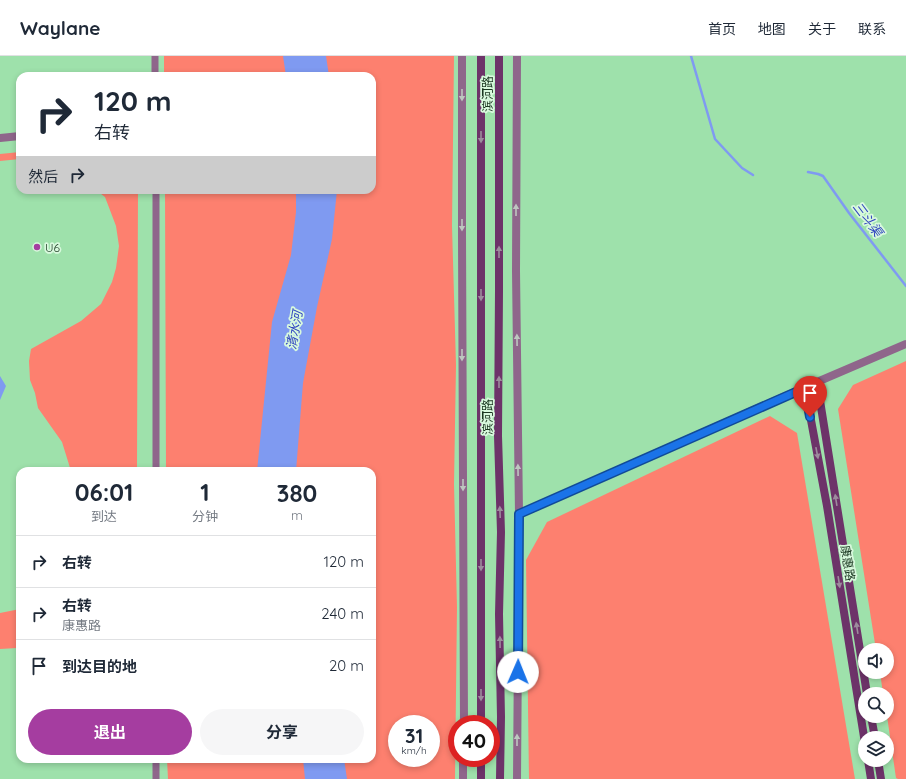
<!DOCTYPE html>
<html lang="zh">
<meta charset="utf-8">
<style>
:root{--surface:#fff;--page:#f6f6f7;--text:#1f2937;--muted:#747a83;--line:#e0e1e3;--accent:#a53da0}
body{margin:0;font-family:Quicksand,"Noto Sans SC",sans-serif;background:var(--page);color:var(--text);height:100vh;display:flex;flex-direction:column;font-size:15px;white-space:nowrap}
*{box-sizing:border-box;margin:0}
p{font-size:13px;color:var(--muted)}
.icon{flex:none;width:22px;height:22px;fill:none;stroke:currentColor;stroke-width:2;stroke-linecap:round;stroke-linejoin:round}
.map{position:relative;flex:1;overflow:hidden}
.details{position:absolute;left:16px;top:411px;width:360px;height:296px;display:flex;flex-direction:column;background:var(--surface);border-radius:12px;box-shadow:0 2px 6px #0003}
.details>*{flex:none}
.hud{position:absolute;left:16px;top:16px;width:360px;height:122px;border-radius:12px;box-shadow:0 2px 6px #0003;background:#fff;color:var(--text);overflow:hidden}
.fabs{position:absolute;left:858px;top:587px;display:grid;gap:8px}
.fabs a{display:grid;place-items:center;width:36px;height:36px;border-radius:50%;background:var(--surface);box-shadow:0 2px 6px #0003;font-size:20px}
.speed{position:absolute;left:388px;top:659px;display:flex;gap:8px;font-size:20px;font-weight:700;text-align:center}
.speed>*{display:grid;place-content:center;width:52px;height:52px;border-radius:50%;background:var(--surface);box-shadow:0 2px 6px #0003;line-height:1}
.speed small{font-size:10px;font-weight:400}
.speed .limit{border:6px solid #d22;background:#fff;color:#111}
.pin{position:absolute;display:grid;place-items:center;width:34px;height:34px;color:#fff;margin:-41px -17px;border-radius:50% 50% 50% 0;rotate:-45deg;box-shadow:0 0 4px #0007}
.pin .icon{rotate:45deg}
.me{position:absolute;width:44px;margin:-22px;rotate:1deg;stroke-linejoin:round;filter:drop-shadow(0 0 3px #0008)}
.turn{display:flex;align-items:center;gap:14px;height:84px;padding:0 12px;font-size:18px}
.turn .icon{width:52px;height:52px;stroke-width:2.5}
.turn b{display:block;font-size:28px;line-height:34px}
.then{display:flex;align-items:center;height:38px;padding:0 12px;background:#0003;gap:8px;font-size:15px}
.eta{display:flex;justify-content:space-evenly;align-items:center;height:68px;text-align:center}
.eta b{font-size:24px;font-weight:700;line-height:28px}
.primary-button{display:flex;gap:8px;margin-top:auto;padding:8px 12px}
.primary-button a{flex:1;height:46px;border-radius:24px;background:var(--accent);color:#fff;font-size:16px;font-weight:700;line-height:46px;text-align:center}
.primary-button a+a{background:var(--page);color:var(--text)}
ul{padding:0;list-style:none}
li{display:flex;align-items:center;gap:12px;height:52px;padding:0 12px;border-top:1px solid var(--line)}
li div{flex:1}
li b{display:block;font-size:15px}
li em{font-style:normal}
header{display:flex;align-items:center;gap:24px;box-sizing:border-box;height:56px;padding:0 20px;background:var(--surface);border-bottom:1px solid var(--line)}
header strong{font-size:19px}
nav{display:flex;gap:22px;margin-inline-start:auto;font-size:14px}
.map>svg:first-child{display:block}
</style>
<header>
<strong>Waylane</strong>
<nav><a>首页</a><a>地图</a><a>关于</a><a>联系</a></nav>
</header>
<div class="map">
<svg width="906" height="723" viewBox="0 0 906 723">
<rect width="100%" height="100%" fill="#9ee1ab"/>
<g fill="#fd806f" fill-rule="evenodd">
<path d="M164 0H454L452 170 456 309 454 428 457 551 455 723H168L167 703H372V415H166L165 134H372V20H164ZM397 668H431V702H397Z"/>
<polygon points="20,96 20,103 0,105 0,98"/>
<polygon points="96,134 138,134 137,415 71,415 62,386 38,352 35,337 30,324 29,305 31,293 81,265 101,248 112,226 116,212 119,190 116,170 105,141"/>
<polygon points="906,305 906,723 898,723 896,722 887,660 887,638 883,638 880,616 887,616 887,594 876,594 838,353 853,329"/>
<polygon points="770,360 797,377 855,723 529,723 526,504 547,466"/>
<polygon points="20,553 20,590 17,592 0,593 0,557"/>
</g>
<g fill="#7f9af1">
<polygon points="283,0 326,0 329,20 286,20"/>
<polygon points="296,134 337,134 332,183 317,251 303,327 296,415 257,415 272,266 291,199 296,156"/>
<polygon points="0,320 6,330 0,344"/>
<polygon points="303,703 344,703 347,723 305,723"/>
</g>
<g fill="none" stroke-linecap="round" stroke-linejoin="round">
<g stroke="#7f9af1" stroke-width="2.5">
<polyline points="691,0 715,83 742,112 753,119"/>
<polyline points="808,116 818,118 823,120 849,157 906,230"/>
</g>
<g stroke="#8f668b" stroke-width="7">
<polyline points="155,0 155,20"/>
<polyline points="156,134 156,415"/>
<polyline points="156,703 156,723"/>
</g>
<g stroke="#8f668b" stroke-width="8">
<polyline points="462,0 462,179 464,668"/>
<polyline points="0,82 20,80"/>
<polyline points="519,458 817,326 906,288"/>
<polyline points="463,723 463,702"/>
<polyline points="517,723 519,458 516,215 517,0"/>
</g>
<g stroke="#6d3369" stroke-width="8">
<polyline points="481,0 481,668"/>
<polyline points="499,0 499,235 498,380 501,476 499,558 501,661 500,723"/>
<polyline points="817,326 867,638"/>
<polyline points="805,332 827,450 865,687"/>
<polyline points="871,660 875,682"/>
<polyline points="481,702 481,723"/>
<polyline points="868,704 871,723"/>
<polyline points="878,704 881,723"/>
</g>
</g>
<defs><path id="oneway-solid" d="M-6-.8H1V-3.2L6.5 0L1 3.2V.8H-6Z"/></defs>
<g fill="#bec6c0">
<use href="#oneway-solid" transform="translate(462 39) rotate(90)"/>
<use href="#oneway-solid" transform="translate(516 154) rotate(-90)"/>
<use href="#oneway-solid" transform="translate(462 169) rotate(90)"/>
<use href="#oneway-solid" transform="translate(517 284) rotate(-91)"/>
<use href="#oneway-solid" transform="translate(462 299) rotate(90)"/>
<use href="#oneway-solid" transform="translate(518 414) rotate(-91)"/>
<use href="#oneway-solid" transform="translate(463 429) rotate(90)"/>
<use href="#oneway-solid" transform="translate(517 684) rotate(-90)"/>
</g>
<g fill="#9d8c9d">
<use href="#oneway-solid" transform="translate(481 81) rotate(90)"/>
<use href="#oneway-solid" transform="translate(499 196) rotate(-90)"/>
<use href="#oneway-solid" transform="translate(481 239) rotate(90)"/>
<use href="#oneway-solid" transform="translate(499 326) rotate(-90)"/>
<use href="#oneway-solid" transform="translate(817 397) rotate(79)"/>
<use href="#oneway-solid" transform="translate(836 444) rotate(-99)"/>
<use href="#oneway-solid" transform="translate(500 456) rotate(-92)"/>
<use href="#oneway-solid" transform="translate(481 509) rotate(90)"/>
<use href="#oneway-solid" transform="translate(839 526) rotate(81)"/>
<use href="#oneway-solid" transform="translate(857 572) rotate(-99)"/>
<use href="#oneway-solid" transform="translate(500 586) rotate(-91)"/>
<use href="#oneway-solid" transform="translate(481 639) rotate(90)"/>
</g>
<g fill="none" stroke-linecap="round" stroke-linejoin="round">
<g stroke="#114b97" stroke-width="10">
<polyline id="route" points="518,616 519,458 805,332 810,361"/>
</g>
<use href="#route" stroke="#1a73e8" stroke-width="7"/>
</g>
<circle fill="#a53da0" stroke="#d8f9dd" stroke-width="1.5" cx="37" cy="191" r="4"/>
<g text-anchor="middle" dominant-baseline="central" stroke-width="3.5" stroke-linejoin="round" paint-order="stroke">
<g font-size="12" fill="#1a3620" stroke="#d8f9dd">
<text transform="translate(487 38) rotate(-90)">滨河路</text>
<text transform="translate(487 361) rotate(-90)">滨河路</text>
<text transform="translate(848 507) rotate(81)">康惠路</text>
</g>
<g font-size="12" fill="#1a3620" stroke="#d8f9dd" text-anchor="start">
<text x="45" y="191">U6</text>
</g>
<g font-size="13" font-style="italic" fill="#3044c0" stroke="#d8f9dd">
<text transform="translate(868 163) rotate(53)">三斗渠</text>
<text transform="translate(294 274) rotate(-80)">清水河</text>
</g>
</g>
</svg>
<div class="fabs">
<a><svg class="icon" aria-label="sound" viewBox="0 0 24 24"><path d="M4 9h4l5-4v14l-5-4H4zM17 9q2 3 0 6"/></svg></a>
<a><svg class="icon" aria-label="search" viewBox="0 0 24 24"><circle cx="10" cy="10" r="6"/><path d="M15 15l6 6"/></svg></a>
<a><svg class="icon" aria-label="layers" viewBox="0 0 24 24"><path d="M12 4l9 5-9 5-9-5zM3 14l9 5 9-5"/></svg></a>
</div>
<div class="speed"><div>31<small>km/h</small></div><div class="limit">40</div></div>
<div class="pin" style="left:810px;top:361px;background:#d93025"><svg class="icon" aria-label="arrive" viewBox="0 0 24 24"><path d="M6 21V4h12l-3 4 3 4H6"/></svg></div>
<svg class="me" style="left:518px;top:616px" viewBox="-20 -20 40 40"><circle r="19" fill="#fff"/><path d="M0-13L10 11 0 6-10 11z" fill="#1a73e8"/></svg>
<div class="hud">
<div class="turn"><svg class="icon" aria-label="right" viewBox="0 0 24 24"><path d="M7 20v-9h11M14 6l5 5-5 5"/></svg><div><b>120 m</b>右转</div></div>
<div class="then">然后<svg class="icon" aria-label="right" viewBox="0 0 24 24"><path d="M7 20v-9h11M14 6l5 5-5 5"/></svg></div>
</div>
<section class="details">
<div class="eta">
<div><b>06:01</b><p>到达</p></div>
<div><b>1</b><p>分钟</p></div>
<div><b>380</b><p>m</p></div>
</div>
<ul>
<li><svg class="icon" aria-label="right" viewBox="0 0 24 24"><path d="M7 20v-9h11M14 6l5 5-5 5"/></svg><div><b>右转</b></div><em>120 m</em></li>
<li><svg class="icon" aria-label="right" viewBox="0 0 24 24"><path d="M7 20v-9h11M14 6l5 5-5 5"/></svg><div><b>右转</b><p>康惠路</p></div><em>240 m</em></li>
<li><svg class="icon" aria-label="arrive" viewBox="0 0 24 24"><path d="M6 21V4h12l-3 4 3 4H6"/></svg><div><b>到达目的地</b></div><em>20 m</em></li>
</ul>
<div class="primary-button"><a>退出</a><a>分享</a></div>
</section>
</div>
